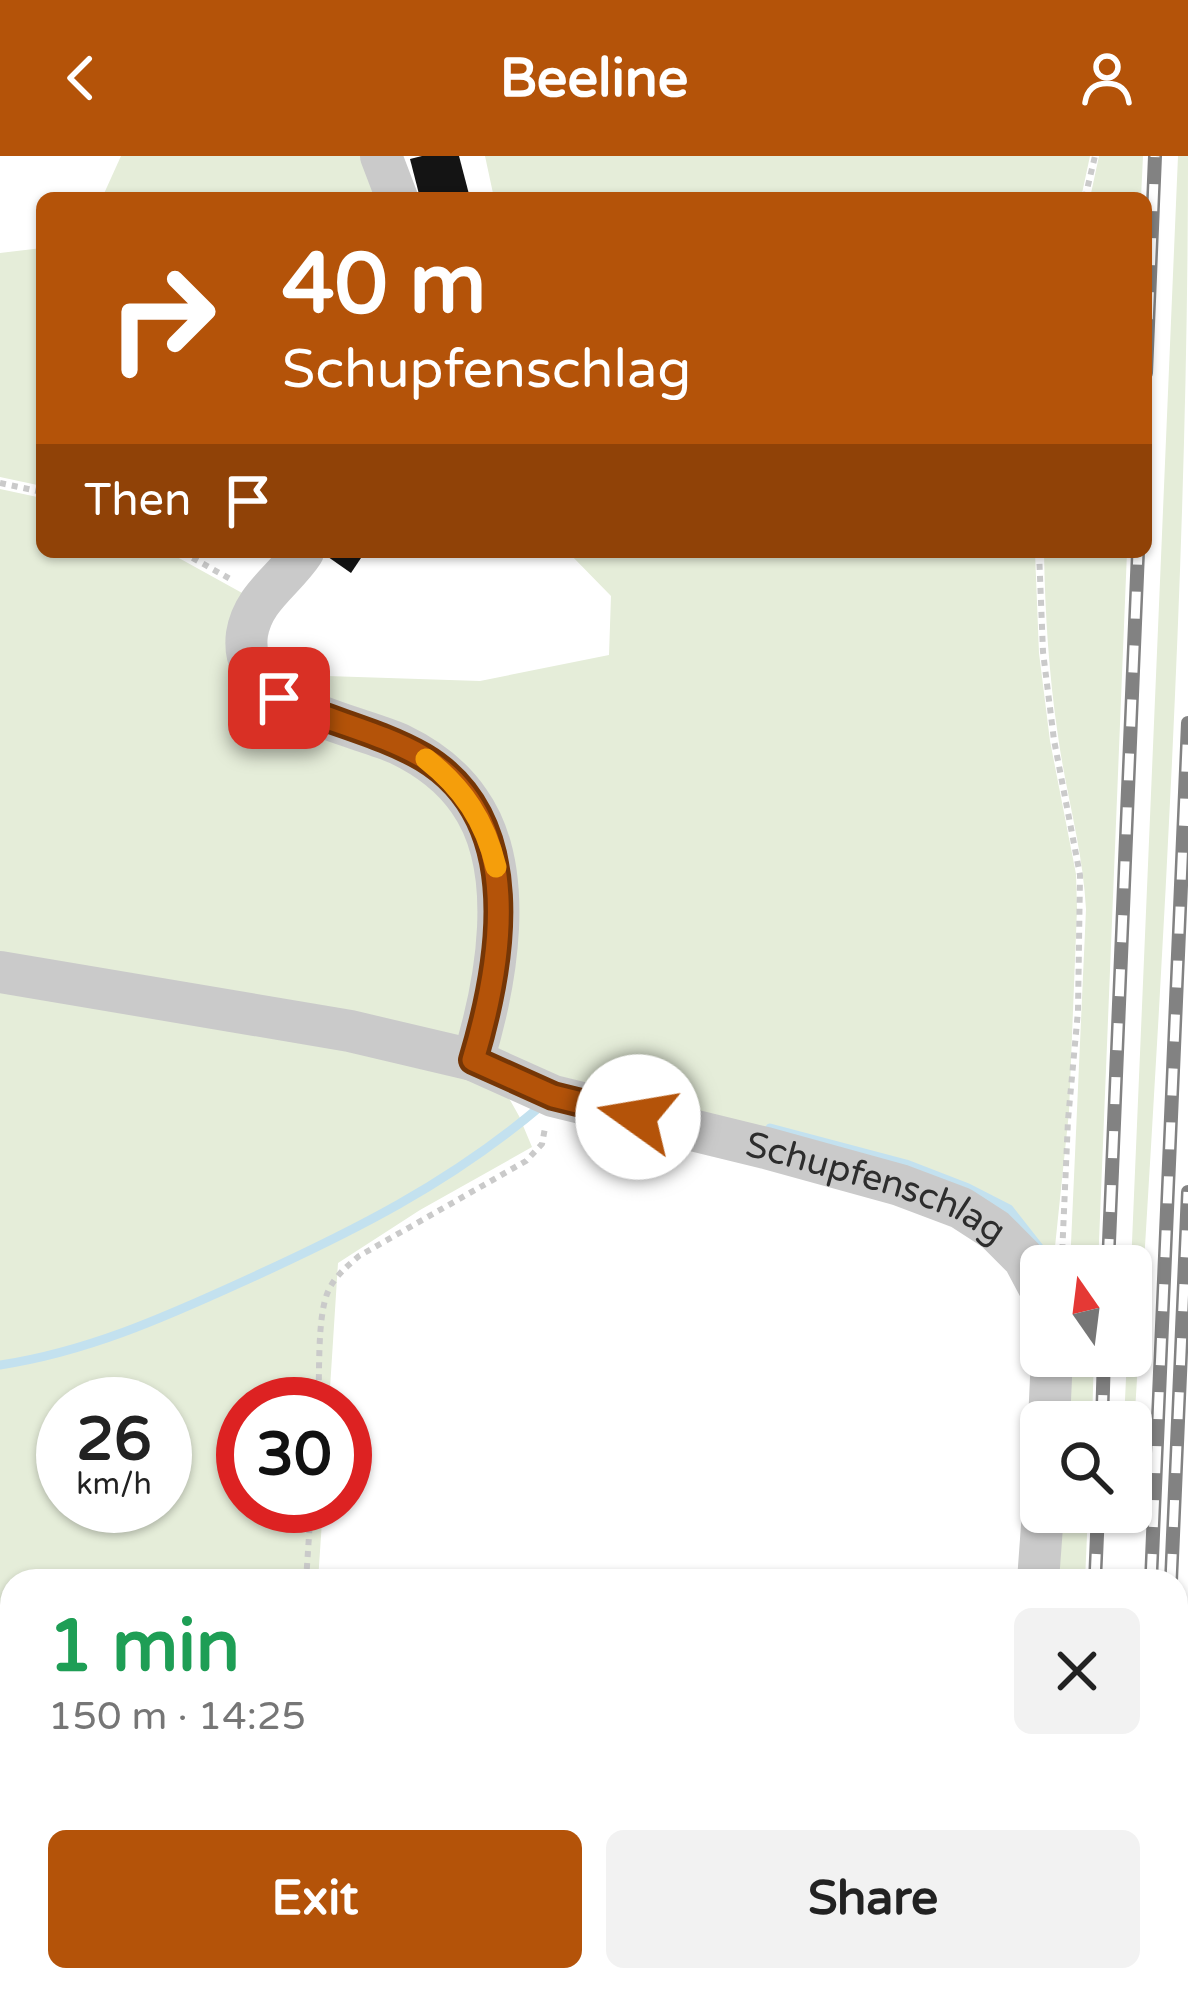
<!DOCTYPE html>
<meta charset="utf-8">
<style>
:root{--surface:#fff;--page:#f2f2f2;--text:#222;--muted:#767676;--accent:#b45309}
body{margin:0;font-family:"Varela Round",sans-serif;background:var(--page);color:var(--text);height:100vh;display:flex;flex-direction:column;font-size:45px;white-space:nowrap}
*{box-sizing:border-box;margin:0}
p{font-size:39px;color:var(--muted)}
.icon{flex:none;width:66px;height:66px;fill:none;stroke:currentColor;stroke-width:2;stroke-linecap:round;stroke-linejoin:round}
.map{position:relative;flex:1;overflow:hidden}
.drawer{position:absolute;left:0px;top:1413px;width:1188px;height:423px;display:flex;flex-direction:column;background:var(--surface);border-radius:36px 36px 0 0;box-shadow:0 3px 9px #0004}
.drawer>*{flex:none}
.hud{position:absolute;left:36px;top:36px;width:1116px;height:366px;border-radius:18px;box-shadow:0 3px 9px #0004;background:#b45309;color:#fff;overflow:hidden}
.needle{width:78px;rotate:346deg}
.buttons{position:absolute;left:1020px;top:1089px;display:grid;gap:24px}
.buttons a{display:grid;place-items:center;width:132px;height:132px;border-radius:18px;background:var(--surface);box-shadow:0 3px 9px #0004;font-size:60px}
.speed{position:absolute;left:36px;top:1221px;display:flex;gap:24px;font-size:60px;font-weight:700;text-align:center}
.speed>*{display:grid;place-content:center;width:156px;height:156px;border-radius:50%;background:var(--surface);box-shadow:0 3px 9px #0004;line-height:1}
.speed small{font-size:30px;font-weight:400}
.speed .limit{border:18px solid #d22;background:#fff;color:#111}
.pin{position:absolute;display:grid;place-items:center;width:102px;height:102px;color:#fff;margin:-51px;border-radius:24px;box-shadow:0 6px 18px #0006}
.me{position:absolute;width:132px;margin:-66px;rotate:283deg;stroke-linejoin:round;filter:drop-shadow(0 0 9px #0008)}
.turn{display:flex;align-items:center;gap:42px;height:252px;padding:0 48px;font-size:54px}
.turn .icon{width:156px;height:156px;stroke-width:2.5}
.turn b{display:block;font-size:84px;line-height:102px}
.then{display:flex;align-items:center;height:114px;padding:0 48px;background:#0003;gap:24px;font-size:45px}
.round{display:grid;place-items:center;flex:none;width:126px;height:126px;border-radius:18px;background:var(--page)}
.overview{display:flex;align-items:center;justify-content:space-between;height:204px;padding:0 48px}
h1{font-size:72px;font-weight:700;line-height:90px;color:#1e9e55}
.button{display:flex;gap:24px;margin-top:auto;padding:24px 48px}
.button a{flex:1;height:138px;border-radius:18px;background:var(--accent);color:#fff;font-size:48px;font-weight:700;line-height:138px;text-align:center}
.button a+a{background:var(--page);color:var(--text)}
header{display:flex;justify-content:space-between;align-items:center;height:156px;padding:0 48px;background:var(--accent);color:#fff;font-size:54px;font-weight:700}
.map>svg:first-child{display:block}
</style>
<header><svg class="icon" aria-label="back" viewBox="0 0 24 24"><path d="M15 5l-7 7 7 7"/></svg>Beeline<svg class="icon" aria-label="person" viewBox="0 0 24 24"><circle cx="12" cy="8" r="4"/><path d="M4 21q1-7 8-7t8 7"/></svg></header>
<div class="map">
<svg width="1188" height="1834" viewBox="0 0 1188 1834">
<rect width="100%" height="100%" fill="#fff"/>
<g fill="#e5edd9" fill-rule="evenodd">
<polygon points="121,0 374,0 391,42 102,42"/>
<polygon points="485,0 1090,0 1081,42 494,42"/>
<polygon points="1099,0 1143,0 1141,42 1090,42"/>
<path d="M1178 0H1188C1188 442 1157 883 1131 1323V1266H1124L1127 1200H1131V1110Z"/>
<polygon points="42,92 42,330 0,321 0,97"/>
<polygon points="0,333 42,342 42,396 168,396 253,443 241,491 424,609 491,710 465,883 0,808"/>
<polygon points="568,396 1035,396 1039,497 1050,585 1076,718 1077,753 1069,956 1053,1110 1041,1110 1032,1098 566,932 498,898 491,671 266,518 480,525 609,499 611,440"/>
<path d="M1044 396H1127L1098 1110H1070L1086 753C1083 694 1066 638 1058 580 1049 519 1045 458 1044 396Z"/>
<path d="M0 824 348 883 501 928 519 960 532 991 420 1054 338 1107 329 1248H243V1350H323L318 1425H12V1824H294V1834H0ZM63 1248H165V1350H63Z"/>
<polygon points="1064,1200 1094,1200 1092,1266 1059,1266"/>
<polygon points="1053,1356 1088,1356 1085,1425 1048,1425"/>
</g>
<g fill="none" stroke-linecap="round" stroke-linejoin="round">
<g stroke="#c3e1ef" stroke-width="9">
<polyline points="770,972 906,1008 968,1032 1009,1053 1053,1109"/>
<path d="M0 1209C86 1196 163 1162 242 1126 352 1076 449 1028 542 949"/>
</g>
</g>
<g fill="#141414">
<polygon points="422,0 459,0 470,42 420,42 410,3"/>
<polygon points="321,396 365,396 351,417"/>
</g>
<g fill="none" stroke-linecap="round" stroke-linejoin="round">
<g stroke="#cacaca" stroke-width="6" stroke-dasharray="6 6" stroke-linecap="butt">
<polyline points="1085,42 1095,0"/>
<polyline points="0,327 42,336"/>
<polyline points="182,396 232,424"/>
<polyline points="1039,396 1043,496 1054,584 1080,719 1078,855 1068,964 1062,1100"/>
<path d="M318 1248C320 1218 317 1165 327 1138 333 1122 346 1111 359 1100L526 1005 542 988 545 972"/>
<polyline points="306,1425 311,1350"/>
<polyline points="279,1834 280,1824"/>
</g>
<g stroke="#cacaca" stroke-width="42">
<polyline points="381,0 397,42"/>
<path id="s1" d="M303 396C284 425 253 441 247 478 237 550 352 567 399 588 426 601 452 620 469 645 518 714 496 829 473 904L553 940 766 992 900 1029 961 1052 995 1074 1024 1103 1041 1135"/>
<polyline points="0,816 350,875 473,904"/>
<polyline points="1049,1266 1052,1200"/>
<polyline points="1038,1425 1043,1356"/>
<polyline points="1176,1793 1188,1650"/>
<polyline points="1008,1834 1010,1824"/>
<polyline points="1173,1834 1173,1824"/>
</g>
<g stroke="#828282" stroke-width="14">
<g id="rail">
<polyline points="1146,217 1155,0"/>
<polyline points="1108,1110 1138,396"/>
<polyline points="1102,1266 1104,1200"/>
<polyline points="1095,1425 1098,1356"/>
<polyline points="1151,1425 1188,567"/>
<polyline points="1171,1425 1188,1036"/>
<polyline points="1078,1834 1078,1824"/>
</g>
</g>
<use href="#rail" stroke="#fff" stroke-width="9" stroke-dasharray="27" stroke-linecap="butt"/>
</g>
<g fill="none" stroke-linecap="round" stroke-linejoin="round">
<g stroke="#753606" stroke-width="30">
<path id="route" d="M279 542C325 565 378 575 423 601 527 663 502 807 473 904L553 940 638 961"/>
</g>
<use href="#route" stroke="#b45309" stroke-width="21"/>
<path stroke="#f59e0b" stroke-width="21" d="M426 603C463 632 485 665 496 711"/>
</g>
<g text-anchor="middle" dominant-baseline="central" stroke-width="12" stroke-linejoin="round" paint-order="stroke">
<g font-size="36" fill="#2d2d2d" stroke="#fff">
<text stroke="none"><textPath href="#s1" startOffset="1086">Schupfenschlag</textPath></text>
</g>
</g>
</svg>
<div class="buttons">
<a><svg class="needle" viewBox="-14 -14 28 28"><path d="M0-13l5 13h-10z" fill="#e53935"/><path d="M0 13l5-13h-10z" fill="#767676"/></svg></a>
<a><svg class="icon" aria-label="search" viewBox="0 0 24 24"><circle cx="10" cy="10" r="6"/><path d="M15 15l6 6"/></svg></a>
</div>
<div class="speed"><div>26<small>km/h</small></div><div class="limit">30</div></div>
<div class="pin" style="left:279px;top:542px;background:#d93025"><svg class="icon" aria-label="arrive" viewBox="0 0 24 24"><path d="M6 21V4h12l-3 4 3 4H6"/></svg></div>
<svg class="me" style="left:638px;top:961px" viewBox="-20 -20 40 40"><circle r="19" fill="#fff"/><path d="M0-13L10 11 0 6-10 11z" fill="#b45309"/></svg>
<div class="hud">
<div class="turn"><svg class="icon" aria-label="right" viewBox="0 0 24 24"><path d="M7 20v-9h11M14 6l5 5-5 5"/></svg><div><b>40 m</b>Schupfenschlag</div></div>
<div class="then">Then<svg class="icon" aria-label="arrive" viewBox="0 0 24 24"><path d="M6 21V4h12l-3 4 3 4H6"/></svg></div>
</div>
<section class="drawer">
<div class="overview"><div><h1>1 min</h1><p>150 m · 14:25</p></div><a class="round"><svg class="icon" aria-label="close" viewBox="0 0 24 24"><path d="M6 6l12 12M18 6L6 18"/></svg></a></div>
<div class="button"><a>Exit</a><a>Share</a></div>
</section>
</div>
